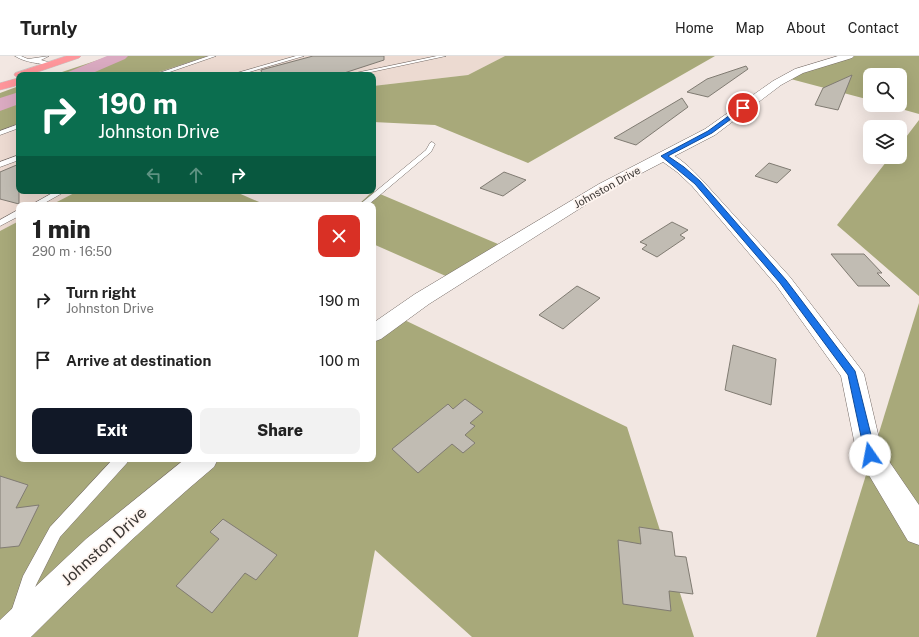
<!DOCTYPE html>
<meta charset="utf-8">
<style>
:root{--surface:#fff;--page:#f2f2f2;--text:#222;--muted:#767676;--line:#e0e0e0;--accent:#111827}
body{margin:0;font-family:"Public Sans",sans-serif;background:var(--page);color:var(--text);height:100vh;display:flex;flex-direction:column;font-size:15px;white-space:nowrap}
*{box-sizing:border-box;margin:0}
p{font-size:13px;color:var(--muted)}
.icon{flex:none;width:22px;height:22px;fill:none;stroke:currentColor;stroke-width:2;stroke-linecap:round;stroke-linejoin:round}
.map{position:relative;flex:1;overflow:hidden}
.side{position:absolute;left:16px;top:146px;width:360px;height:260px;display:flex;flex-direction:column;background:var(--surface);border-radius:8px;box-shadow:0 4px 16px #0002}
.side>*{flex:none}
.guide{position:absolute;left:16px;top:16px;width:360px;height:122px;border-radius:8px;box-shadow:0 4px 16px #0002;background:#0b6e4f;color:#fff;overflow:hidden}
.fabs{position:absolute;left:863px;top:12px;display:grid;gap:8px}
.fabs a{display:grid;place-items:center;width:44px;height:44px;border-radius:8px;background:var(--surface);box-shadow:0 4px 16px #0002;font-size:20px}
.pin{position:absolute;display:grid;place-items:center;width:34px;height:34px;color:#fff;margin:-17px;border:2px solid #fff;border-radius:50%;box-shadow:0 1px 4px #0007}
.me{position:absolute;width:44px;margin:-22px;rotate:348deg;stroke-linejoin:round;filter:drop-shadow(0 0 3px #0008)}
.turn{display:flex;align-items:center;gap:14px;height:84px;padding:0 16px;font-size:18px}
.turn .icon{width:52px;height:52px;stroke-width:2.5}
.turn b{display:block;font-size:28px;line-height:34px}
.lanes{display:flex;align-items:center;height:38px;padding:0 16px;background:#0003;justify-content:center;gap:20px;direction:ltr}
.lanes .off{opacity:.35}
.round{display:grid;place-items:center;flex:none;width:42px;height:42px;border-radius:8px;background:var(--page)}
.overview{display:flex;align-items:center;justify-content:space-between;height:68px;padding:0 16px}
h1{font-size:24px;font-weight:800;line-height:30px}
.cta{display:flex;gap:8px;margin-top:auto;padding:8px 16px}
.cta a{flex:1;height:46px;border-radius:8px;background:var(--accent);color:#fff;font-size:16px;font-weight:800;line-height:46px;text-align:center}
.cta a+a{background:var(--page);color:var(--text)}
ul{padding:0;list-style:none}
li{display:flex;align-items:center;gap:12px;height:60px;padding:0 16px}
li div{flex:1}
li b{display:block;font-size:15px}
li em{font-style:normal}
header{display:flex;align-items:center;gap:24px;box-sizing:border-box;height:56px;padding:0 20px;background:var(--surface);border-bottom:1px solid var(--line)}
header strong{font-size:19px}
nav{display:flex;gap:22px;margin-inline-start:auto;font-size:14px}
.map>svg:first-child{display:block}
</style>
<header>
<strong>Turnly</strong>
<nav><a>Home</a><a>Map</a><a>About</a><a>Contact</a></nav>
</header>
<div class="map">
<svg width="919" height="581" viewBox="0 0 919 581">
<rect width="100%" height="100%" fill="#f2e7e2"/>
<g fill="#ecdad1">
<polygon points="208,0 505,0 468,19 373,30 373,19 150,19"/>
<polygon points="19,67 19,135 78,135 51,149 19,149 19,165 0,175 0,75"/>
</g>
<g fill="#a8a97a">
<polygon points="110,0 208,0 150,19 53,19"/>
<polygon points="505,0 715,0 528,107 435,69 373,66 373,30 468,19"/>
<polygon points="845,0 919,0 919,58 887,49 900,49 900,19 870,19 870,44 783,21"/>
<polygon points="19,30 19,67 0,75 0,37"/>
<polygon points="919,64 919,240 837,169 890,101 900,101 900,89"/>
<polygon points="78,135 238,135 236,136 266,149 51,149"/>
<polygon points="373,135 498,188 448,221 373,188 373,149 358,149"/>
<polygon points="19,165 19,403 373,403 373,272 392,258 627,371 694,581 472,581 375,494 358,581 0,581 0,175"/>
<polygon points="919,247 919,581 816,581"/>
</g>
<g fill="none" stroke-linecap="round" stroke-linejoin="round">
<g fill="#daaac1" fill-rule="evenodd">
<polygon points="107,0 128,0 125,3 88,19 66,19 68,16"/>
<polygon points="19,36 19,48 0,55 0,42"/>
</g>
</g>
<g fill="#c1bcb3" stroke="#807b72">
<polygon points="313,0 384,0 384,4 338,19 333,18 329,19 262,19 261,14"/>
<polygon points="746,10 748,13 708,41 687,36 707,23"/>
<polygon points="852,19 838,54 815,49 823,32"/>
<polygon points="682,42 688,51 636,89 614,82"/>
<polygon points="769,107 791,114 777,127 755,120"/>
<polygon points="19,108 19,148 0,143 0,116"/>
<polygon points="504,116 526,124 503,140 480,132"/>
<polygon points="672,166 688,174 680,179 685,182 657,201 642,193 647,189 640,186"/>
<polygon points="831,198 864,198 882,217 877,217 890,230 858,230"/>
<polygon points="577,230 600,242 563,273 539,259"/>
<polygon points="733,289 776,303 771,349 725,334"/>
<polygon points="465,343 483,356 470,367 475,370 465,379 475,387 463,397 452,388 418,417 392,393 448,348 453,353"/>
<polygon points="0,420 28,429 16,452 39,449 19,490 0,492"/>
<polygon points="223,463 277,499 256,524 245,517 212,557 176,530 219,483 210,476"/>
<polygon points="639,471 672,476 675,500 686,501 693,538 669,535 671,555 623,548 618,484 641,488"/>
</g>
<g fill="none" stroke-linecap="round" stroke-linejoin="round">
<g stroke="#746a65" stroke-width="1">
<g id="service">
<path d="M15 0H21L28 3 49 0 41 4 55 8 52 10C40 7 25 7 15 0Z"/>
<polygon points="209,0 216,0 161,19 153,19"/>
<polygon points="296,0 304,0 239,19 230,19"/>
<polygon points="437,0 446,0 357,19 346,19"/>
<polygon points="19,68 19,72 0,79 0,75"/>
<polygon points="432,86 435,88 431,96 368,149 359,149 426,94 430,87"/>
<polygon points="19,99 19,104 0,111 0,106"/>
<polygon points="56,135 66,135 41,149 31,149"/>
<polygon points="16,155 19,155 19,160 0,170 0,164"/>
<polygon points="113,403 129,403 127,407 60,481 36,529 25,562 19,564 13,562 11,556 23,520 50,471"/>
</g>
</g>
<g stroke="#746a65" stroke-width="1">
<path id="minor" d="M664 96C679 99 692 114 702 124L790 221 860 312 864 318 882 395 919 449V489L908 485 857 399 841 320 776 229 692 130 677 116 659 103 657 100 659 97Z"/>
</g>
<g stroke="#746a65" stroke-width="1">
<g id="tertiary">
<polygon points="838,0 854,0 852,2 803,17 781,29 715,79 609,134 429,248 381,283 373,286 373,267 415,238 599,128 705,73 773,25 795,13"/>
<path d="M185 403H218L214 411C150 465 90 522 31 581H0V564L86 483Z"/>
</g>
</g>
<g stroke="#c8c7c6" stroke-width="1">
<polygon id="trunk" points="66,0 81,0 79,2 29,19 19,19 19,29 0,34 0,27 18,22 14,19 15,17"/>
</g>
<use href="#service" fill="#fff" fill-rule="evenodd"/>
<use href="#minor" fill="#fff" fill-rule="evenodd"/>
<use href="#tertiary" fill="#fff" fill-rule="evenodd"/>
<use href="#trunk" fill="#fe969b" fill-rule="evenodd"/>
</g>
<polygon fill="#1a73e8" stroke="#114b97" points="741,51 746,52 712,77 668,100 684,111 700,125 786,224 855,315 876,399 874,403 870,404 866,403 865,399 848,319 780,227 695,128 661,100 708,75"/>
<g text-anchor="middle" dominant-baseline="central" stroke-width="3.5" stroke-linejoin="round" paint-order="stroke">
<g font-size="11" fill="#3b3734" stroke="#fef5f0">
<text transform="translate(607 131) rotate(-29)">Johnston Drive</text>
</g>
<g font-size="16" fill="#3b3734" stroke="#fef5f0">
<text transform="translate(104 490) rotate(-42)">Johnston Drive</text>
</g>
</g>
</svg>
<div class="fabs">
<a><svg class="icon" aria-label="search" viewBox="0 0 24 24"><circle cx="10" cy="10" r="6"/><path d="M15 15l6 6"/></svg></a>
<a><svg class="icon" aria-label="layers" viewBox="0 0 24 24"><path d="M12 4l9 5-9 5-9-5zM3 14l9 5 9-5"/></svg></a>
</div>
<div class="pin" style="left:743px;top:52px;background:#d93025"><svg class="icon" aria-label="arrive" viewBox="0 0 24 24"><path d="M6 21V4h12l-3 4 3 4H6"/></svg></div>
<svg class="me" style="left:870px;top:399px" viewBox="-20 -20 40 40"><circle r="19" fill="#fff"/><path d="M0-13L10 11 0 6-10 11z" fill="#1a73e8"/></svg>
<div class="guide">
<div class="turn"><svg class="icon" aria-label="right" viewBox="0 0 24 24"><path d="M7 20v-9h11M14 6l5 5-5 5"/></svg><div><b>190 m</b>Johnston Drive</div></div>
<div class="lanes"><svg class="icon off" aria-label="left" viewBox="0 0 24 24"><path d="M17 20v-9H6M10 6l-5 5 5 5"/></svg><svg class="icon off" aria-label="ahead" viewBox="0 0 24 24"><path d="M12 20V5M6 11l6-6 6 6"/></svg><svg class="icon" aria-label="right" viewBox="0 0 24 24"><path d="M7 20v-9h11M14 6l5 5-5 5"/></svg></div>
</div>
<section class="side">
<div class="overview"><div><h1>1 min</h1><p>290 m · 16:50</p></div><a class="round" style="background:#d93025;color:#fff"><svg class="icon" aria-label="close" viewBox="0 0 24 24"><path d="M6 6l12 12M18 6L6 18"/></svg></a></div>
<ul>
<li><svg class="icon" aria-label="right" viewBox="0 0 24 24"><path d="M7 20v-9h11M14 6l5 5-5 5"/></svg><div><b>Turn right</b><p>Johnston Drive</p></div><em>190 m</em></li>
<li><svg class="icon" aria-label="arrive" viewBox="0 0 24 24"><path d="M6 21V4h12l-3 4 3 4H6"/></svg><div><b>Arrive at destination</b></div><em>100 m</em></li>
</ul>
<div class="cta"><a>Exit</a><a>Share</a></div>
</section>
</div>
